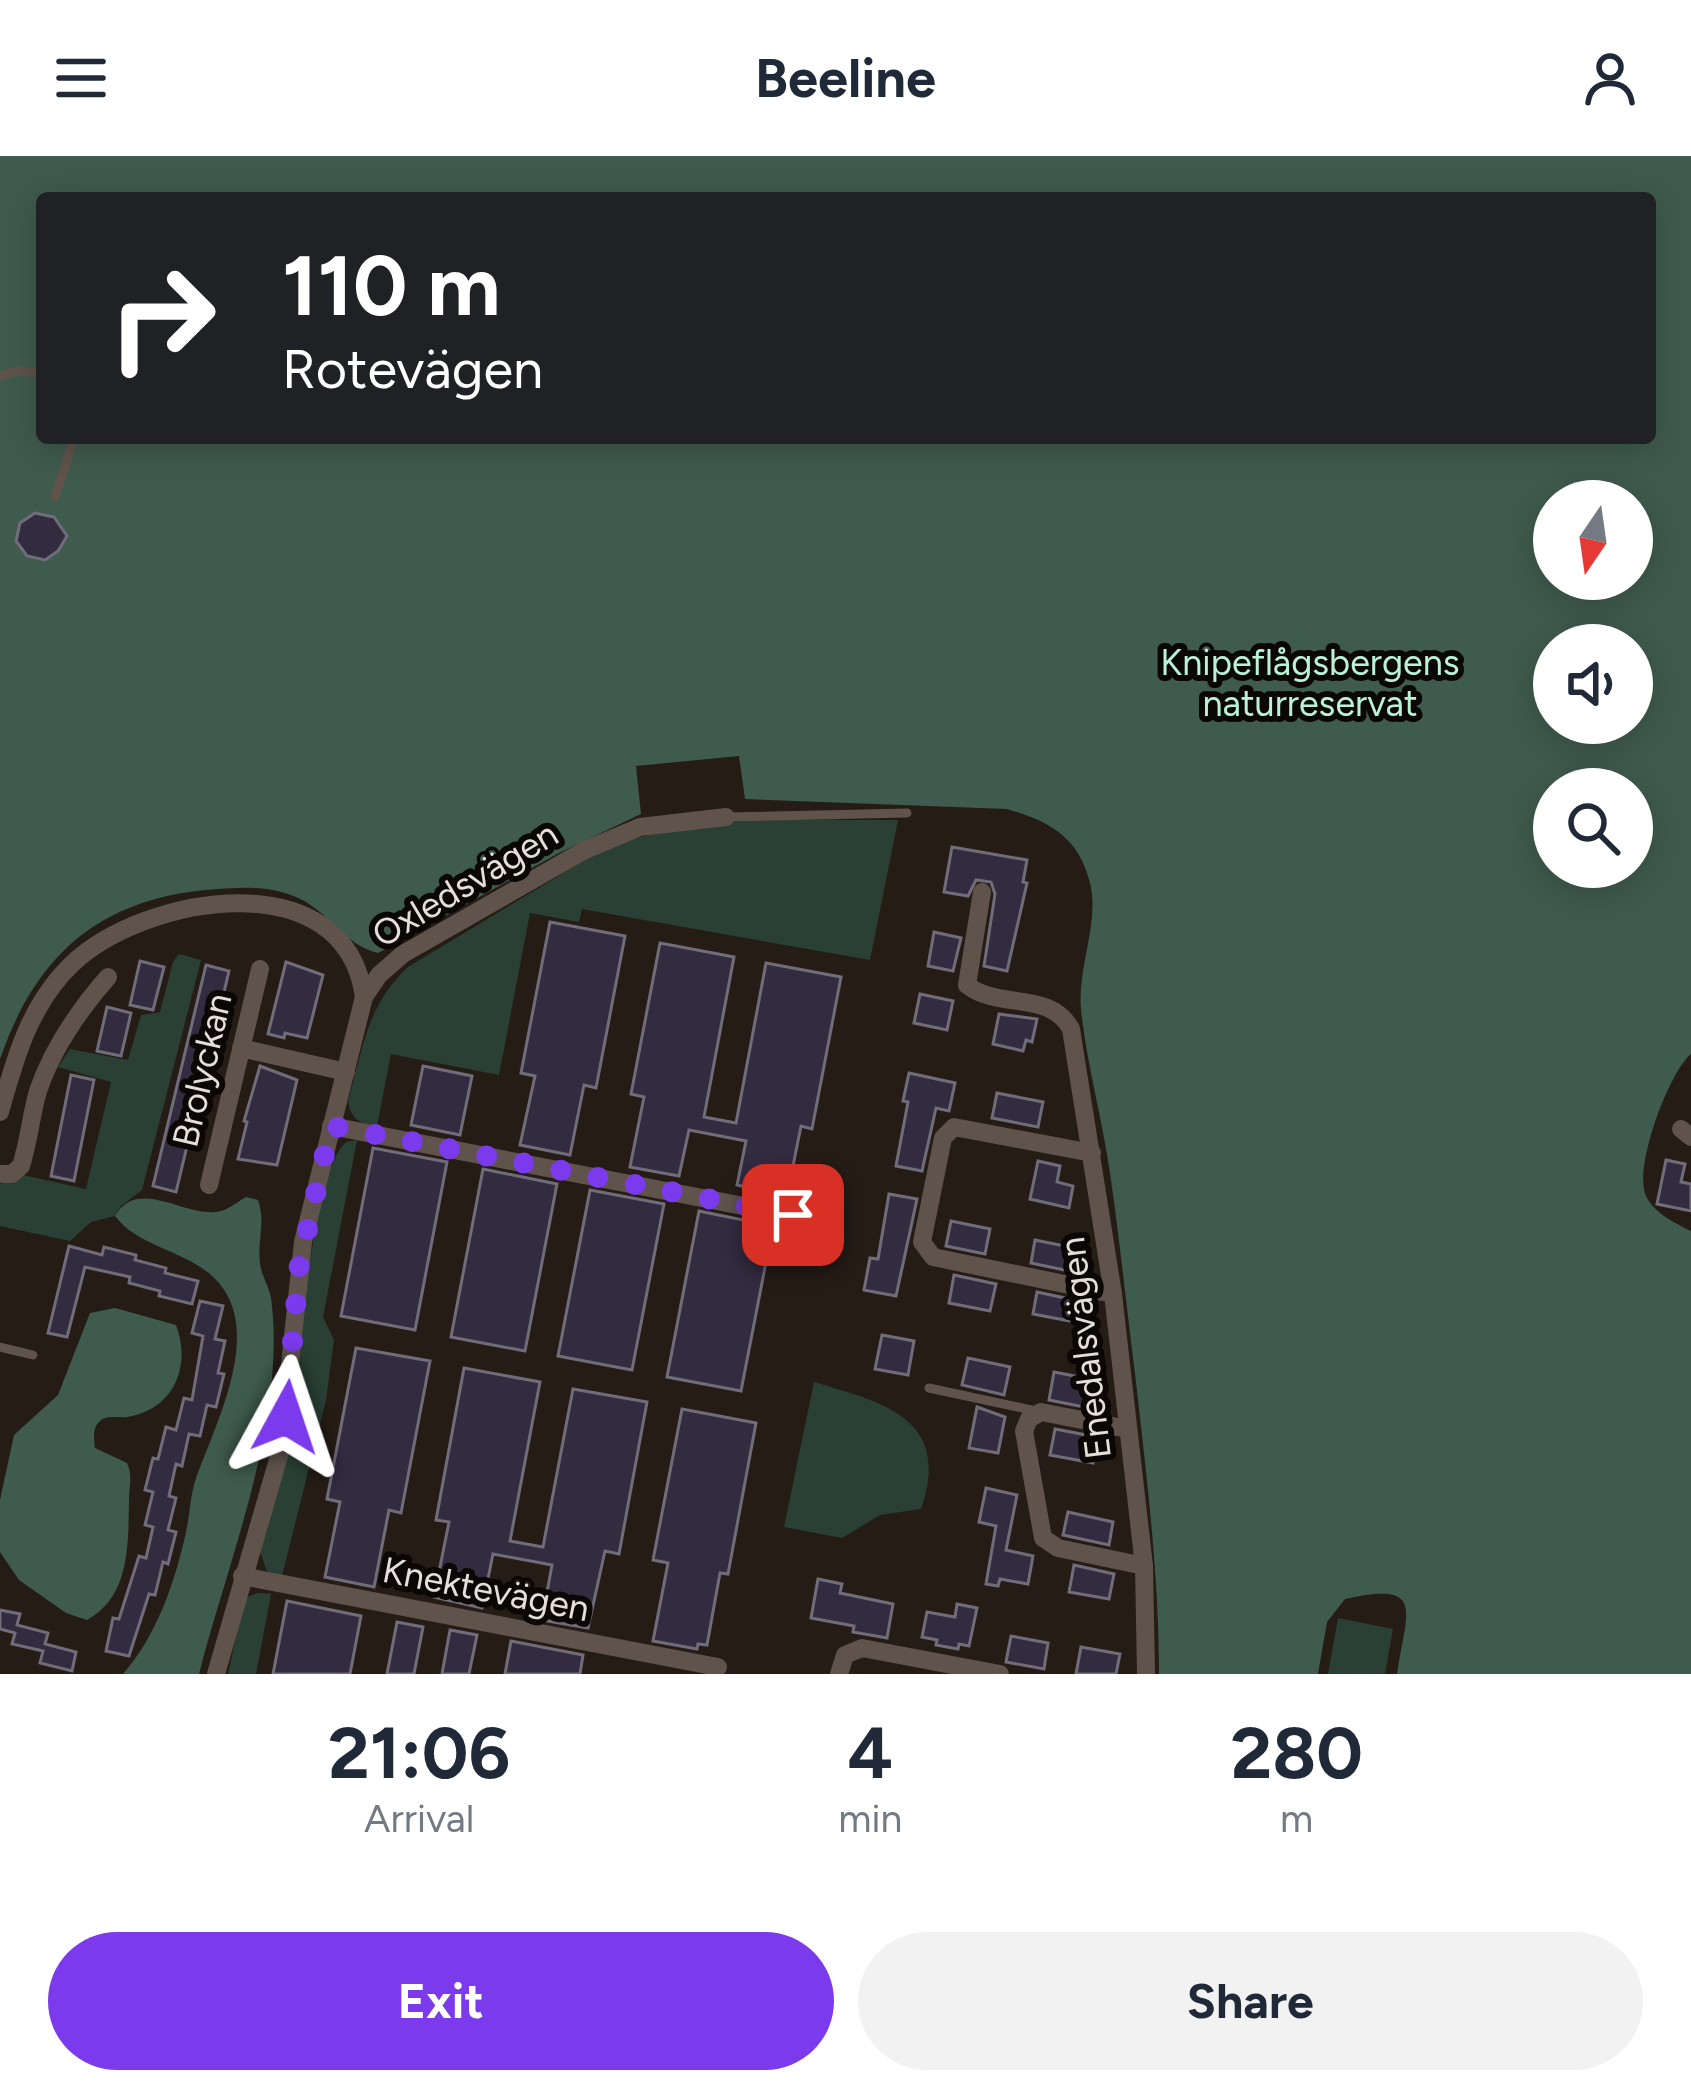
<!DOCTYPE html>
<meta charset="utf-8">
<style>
:root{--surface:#fff;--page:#f2f2f3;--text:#1f2937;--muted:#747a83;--accent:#7c3aed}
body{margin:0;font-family:Figtree,sans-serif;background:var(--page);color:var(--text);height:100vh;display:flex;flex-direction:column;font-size:45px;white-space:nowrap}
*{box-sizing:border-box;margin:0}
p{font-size:39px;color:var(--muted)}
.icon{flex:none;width:66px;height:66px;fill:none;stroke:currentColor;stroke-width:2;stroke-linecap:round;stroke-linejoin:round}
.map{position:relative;height:1518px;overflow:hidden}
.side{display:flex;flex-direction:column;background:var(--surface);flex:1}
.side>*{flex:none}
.hud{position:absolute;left:36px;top:36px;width:1620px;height:252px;border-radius:12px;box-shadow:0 6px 30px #0003;background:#202124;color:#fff;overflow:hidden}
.needle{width:78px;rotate:193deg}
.tools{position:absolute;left:1533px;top:324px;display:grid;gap:24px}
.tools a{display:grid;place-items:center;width:120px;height:120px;border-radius:50%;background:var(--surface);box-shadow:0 6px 30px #0003;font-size:60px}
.pin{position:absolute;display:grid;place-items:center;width:102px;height:102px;color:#fff;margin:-51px;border-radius:24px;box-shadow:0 6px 18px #0006}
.me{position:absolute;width:132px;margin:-66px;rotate:5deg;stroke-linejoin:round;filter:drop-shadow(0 0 9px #0008)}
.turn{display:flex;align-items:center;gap:42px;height:252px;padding:0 48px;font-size:54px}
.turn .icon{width:156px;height:156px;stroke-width:2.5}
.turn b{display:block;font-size:84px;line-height:102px}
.eta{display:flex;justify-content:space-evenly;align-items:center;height:204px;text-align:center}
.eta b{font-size:72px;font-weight:700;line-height:84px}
.cta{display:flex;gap:24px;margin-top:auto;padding:24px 48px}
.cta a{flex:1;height:138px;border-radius:72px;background:var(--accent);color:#fff;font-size:48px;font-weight:700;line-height:138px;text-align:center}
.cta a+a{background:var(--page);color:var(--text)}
header{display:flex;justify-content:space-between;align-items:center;height:156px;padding:0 48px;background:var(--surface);font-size:54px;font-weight:700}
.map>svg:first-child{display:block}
</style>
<header><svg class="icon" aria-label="menu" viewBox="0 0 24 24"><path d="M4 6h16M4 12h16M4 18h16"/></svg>Beeline<svg class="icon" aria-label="person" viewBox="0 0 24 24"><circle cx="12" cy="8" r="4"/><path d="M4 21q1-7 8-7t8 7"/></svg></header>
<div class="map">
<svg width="1691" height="1518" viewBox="0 0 1691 1518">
<rect width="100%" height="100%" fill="#251c15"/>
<g fill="#2a4035">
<path d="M898 664 870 804 582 753 579 766 530 757 499 919 391 898 377 970C359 968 351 963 348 945 363 892 367 849 408 811L595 698C687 655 799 665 898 664Z"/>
<polygon points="179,798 201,804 142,1034 121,1050 115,1060 91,1066 70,1085 0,1070 0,1028 23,1019 86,1033 111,926 58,911 70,893 128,904 141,859 160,856 173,806"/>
<path d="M357 984 323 1161 334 1184 326 1244 282 1420 267 1415 260 1396C273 1347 288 1299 295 1250 302 1196 310 1019 346 986Z"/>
<path d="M814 1226C885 1247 952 1263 921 1353L880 1359 842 1382 784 1371Z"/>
<polygon points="258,1437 271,1438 256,1518 228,1518 243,1448 249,1440"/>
<polygon points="1338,1462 1393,1473 1385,1518 1328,1518"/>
</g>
<g fill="#3f5b4d" fill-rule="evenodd">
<path d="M0 0H1691V898C1669 916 1633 1012 1646 1040 1654 1057 1675 1067 1691 1075V1518H1397C1406 1455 1427 1425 1345 1443L1327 1466 1318 1518H1159C1159 1420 1147 1324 1136 1226 1127 1156 1120 1086 1110 1017 1102 962 1087 909 1081 854 1077 812 1100 766 1090 727 1079 681 1049 665 1007 653L745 643 739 600 636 610 641 658 559 697 378 797C345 790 328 754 296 741 267 728 236 732 205 734 96 745 35 802 0 903ZM42 42H1650V282H42ZM1554 345H1632V423H1554ZM1554 489H1632V567H1554ZM1554 633H1632V711H1554Z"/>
<path d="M246 1041 258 1044C266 1067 257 1084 260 1107 261 1119 269 1130 271 1142 287 1263 229 1401 199 1518H123C157 1479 175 1426 186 1376 190 1358 190 1340 196 1322 214 1272 257 1189 226 1137 202 1095 142 1096 115 1060 138 1019 188 1064 221 1055 229 1053 239 1045 246 1041Z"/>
<path d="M115 1152 176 1169C192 1211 173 1254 127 1261 118 1262 107 1259 100 1265 92 1272 94 1283 95 1292L127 1307C133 1321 129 1329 129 1344 128 1386 131 1440 87 1464L66 1457 19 1424 0 1396V1344L14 1279 58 1239 90 1157Z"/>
</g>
<g fill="#332b40" stroke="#716c79" stroke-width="3">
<polygon points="35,357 54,361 67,380 58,395 45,404 27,400 16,385 20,367"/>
<polygon points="952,691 1027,704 1023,726 1027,727 1007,815 984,810 995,738 991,726 976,724 968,740 944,736"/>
<polygon points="550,766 625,780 596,932 584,929 570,999 520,989 535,920 521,917"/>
<polygon points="934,776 961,782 953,815 928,810"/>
<polygon points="660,787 734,801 704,961 736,967 766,807 841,821 812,973 801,970 787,1040 737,1029 746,985 689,974 679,1020 630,1011 644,941 631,938"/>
<polygon points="140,805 164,811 153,854 130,849"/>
<polygon points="286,806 323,819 307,882 285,877 284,882 268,878"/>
<polygon points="206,809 229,815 176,1036 153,1030"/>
<polygon points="920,838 953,845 947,874 914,867"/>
<polygon points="107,851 131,857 121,900 97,895"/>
<polygon points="999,858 1037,863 1032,886 1026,884 1023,895 993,888"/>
<polygon points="260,910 297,924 277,1009 238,1003 247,966 244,965"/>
<polygon points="423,910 472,920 460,979 411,969"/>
<polygon points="909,917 955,927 949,955 936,952 922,1015 896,1010 908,946 903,945"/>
<polygon points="71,919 94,924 74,1025 51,1020"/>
<polygon points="997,937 1043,946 1038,971 992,962"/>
<polygon points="373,992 447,1006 415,1174 341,1160"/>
<polygon points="1666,1004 1685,1008 1681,1026 1691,1028 1691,1055 1657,1048"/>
<polygon points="1038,1005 1060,1010 1057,1026 1073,1030 1069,1052 1030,1043"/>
<polygon points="483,1013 557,1028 525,1195 451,1181"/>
<polygon points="590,1034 664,1048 632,1214 558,1200"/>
<polygon points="889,1038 917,1043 896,1140 864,1134 870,1102 878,1103"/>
<polygon points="699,1055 773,1070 741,1235 667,1221"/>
<polygon points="951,1065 990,1073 985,1098 946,1090"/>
<polygon points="1035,1084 1079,1093 1074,1116 1031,1107"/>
<polygon points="69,1090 102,1099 104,1091 136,1099 135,1104 166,1112 165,1117 198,1125 192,1148 159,1140 160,1135 129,1127 130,1121 85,1111 67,1181 48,1177"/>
<polygon points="954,1119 996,1128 990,1155 949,1147"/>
<polygon points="1037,1136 1079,1145 1075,1166 1033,1158"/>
<polygon points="200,1145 223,1150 215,1183 225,1185 218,1217 224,1218 216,1251 207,1249 200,1280 189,1278 182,1310 176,1308 169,1340 176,1342 168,1374 176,1376 168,1408 163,1406 155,1439 149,1438 129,1500 106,1495 113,1462 119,1463 139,1400 146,1402 153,1371 145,1369 153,1336 145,1334 153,1302 158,1303 166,1271 176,1274 184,1242 192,1244 203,1180 192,1177"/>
<polygon points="882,1179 914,1185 908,1219 875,1213"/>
<polygon points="356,1192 430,1205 401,1357 389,1354 374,1431 325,1421 340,1346 327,1343"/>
<polygon points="968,1202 1010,1211 1004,1239 962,1229"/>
<polygon points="464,1212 540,1226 510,1385 543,1391 573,1233 647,1246 619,1398 605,1395 588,1472 542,1464 552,1409 493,1398 482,1452 434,1441 449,1366 436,1364"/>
<polygon points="1054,1216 1100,1225 1094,1253 1049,1244"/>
<polygon points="977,1251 1005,1261 998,1297 969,1292"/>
<polygon points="682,1253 756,1267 728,1418 720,1417 707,1489 698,1488 697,1493 653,1485 668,1407 653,1404"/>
<polygon points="1055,1273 1097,1281 1093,1307 1050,1299"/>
<polygon points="986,1332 1017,1339 1006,1394 1033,1400 1028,1428 1000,1423 998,1430 986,1428 996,1370 979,1366"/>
<polygon points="1068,1356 1113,1366 1109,1389 1063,1379"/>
<polygon points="1074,1409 1114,1418 1109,1443 1069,1436"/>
<polygon points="818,1423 842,1428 840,1437 893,1448 887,1482 853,1476 854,1470 811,1462"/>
<polygon points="287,1445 361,1460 350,1518 273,1518"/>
<polygon points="957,1448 977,1452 969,1490 959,1488 958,1493 936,1489 937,1484 922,1481 927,1456 955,1461"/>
<polygon points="0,1454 20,1458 17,1469 48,1477 45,1488 76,1496 72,1515 40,1507 43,1495 12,1488 15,1477 0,1473"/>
<polygon points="397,1466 423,1471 414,1518 387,1518"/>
<polygon points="450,1474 477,1479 469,1518 442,1518"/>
<polygon points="1011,1480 1048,1487 1044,1513 1006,1506"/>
<polygon points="511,1485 583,1499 580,1518 505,1518"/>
<polygon points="1081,1491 1120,1498 1116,1518 1076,1518"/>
</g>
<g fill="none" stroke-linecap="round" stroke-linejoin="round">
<g stroke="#5f534c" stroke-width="9">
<polyline points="0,220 16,215 42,217"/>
<polyline points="55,341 74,282"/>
<polyline points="726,661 907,657"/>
<polyline points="0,1191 33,1199"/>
<polyline points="929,1232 1036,1255"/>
</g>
<g stroke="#5f534c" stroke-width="18">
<path d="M982 736 967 829C998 854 1050 834 1071 873L1113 1138 1144 1410 1146 1518"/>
<polyline points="241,892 346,916"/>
<path d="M0 956C15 902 30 848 72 808 144 739 345 704 364 841"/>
<polyline points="331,970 805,1062"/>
<polyline points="1681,973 1691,981"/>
<polyline points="1092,997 954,971 943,982 922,1086 933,1101 1113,1138"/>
<path d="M0 1018H12L21 1010C29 985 31 959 38 935 52 894 80 853 108 821"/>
<polyline points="209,1029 260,813"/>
<polyline points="1128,1273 1041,1256 1029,1263 1024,1275 1043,1382 1058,1392 1144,1410"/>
<polyline points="242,1420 718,1511"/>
<polyline points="216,1518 281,1293 303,1086 364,841 379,819 403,798 585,694 640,671 726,661"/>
<polyline points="839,1518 845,1499 862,1492 1000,1518"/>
</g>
</g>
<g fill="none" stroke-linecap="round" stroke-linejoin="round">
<polyline stroke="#7c3aed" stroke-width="21" stroke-dasharray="0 37.8" points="286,1261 299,1111 331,970 793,1059"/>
</g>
<g text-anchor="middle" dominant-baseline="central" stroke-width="12" stroke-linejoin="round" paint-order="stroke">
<g font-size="36" fill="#b9f2d5" stroke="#0b0705">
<text x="1310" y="506">Knipeflågsbergens<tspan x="1310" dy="41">naturreservat</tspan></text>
</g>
<g font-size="36" fill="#e5dfda" stroke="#0b0705">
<text transform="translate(465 728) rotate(-31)">Oxledsvägen</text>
<text transform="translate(202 914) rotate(-77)">Brolyckan</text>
<text transform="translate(1085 1192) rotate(-97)">Enedalsvägen</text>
<text transform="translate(486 1433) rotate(11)">Knektevägen</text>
</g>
</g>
</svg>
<div class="tools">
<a><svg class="needle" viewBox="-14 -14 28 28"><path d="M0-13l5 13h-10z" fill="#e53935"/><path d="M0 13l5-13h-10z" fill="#747a83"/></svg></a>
<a><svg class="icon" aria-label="sound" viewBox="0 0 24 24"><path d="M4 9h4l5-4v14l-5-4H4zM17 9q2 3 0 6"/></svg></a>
<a><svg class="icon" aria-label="search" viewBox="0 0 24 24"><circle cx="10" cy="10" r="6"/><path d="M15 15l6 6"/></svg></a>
</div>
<div class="pin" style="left:793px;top:1059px;background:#d93025"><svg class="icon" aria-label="arrive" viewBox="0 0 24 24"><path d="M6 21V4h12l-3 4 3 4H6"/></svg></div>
<svg class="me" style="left:286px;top:1261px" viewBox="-20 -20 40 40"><path d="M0-17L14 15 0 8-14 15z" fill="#7c3aed" stroke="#fff" stroke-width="4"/></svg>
<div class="hud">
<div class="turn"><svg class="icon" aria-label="right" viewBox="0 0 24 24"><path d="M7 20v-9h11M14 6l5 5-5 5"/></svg><div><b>110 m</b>Rotevägen</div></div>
</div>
</div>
<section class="side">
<div class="eta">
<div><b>21:06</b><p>Arrival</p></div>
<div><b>4</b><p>min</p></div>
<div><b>280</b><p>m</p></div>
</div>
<div class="cta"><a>Exit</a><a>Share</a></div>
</section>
